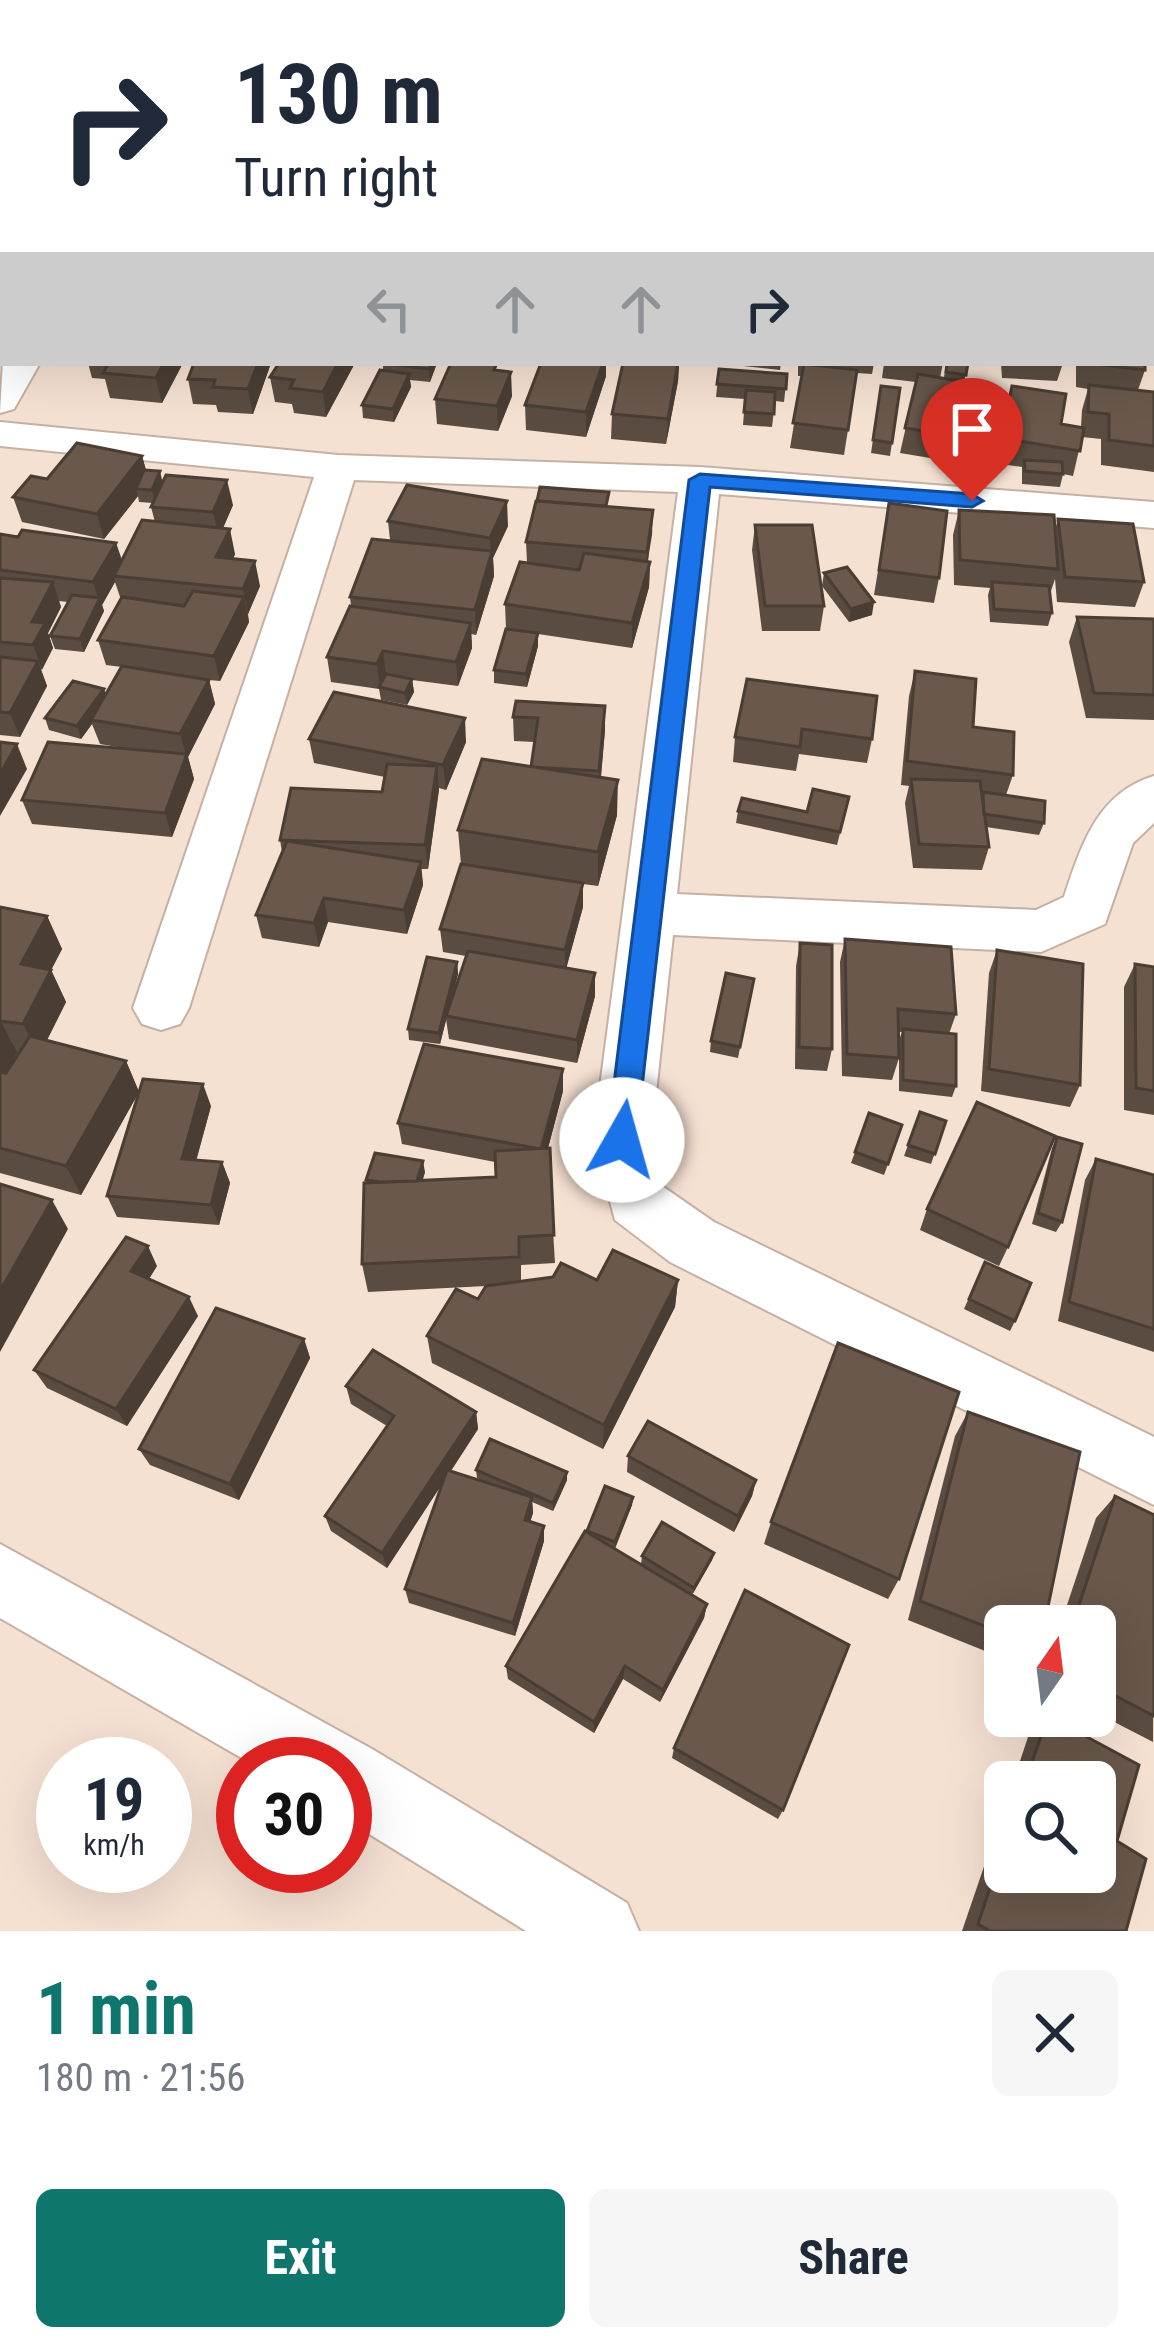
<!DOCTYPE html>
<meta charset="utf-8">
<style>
:root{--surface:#fff;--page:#f6f6f7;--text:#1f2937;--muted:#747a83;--accent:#0f766e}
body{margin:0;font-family:"Roboto Condensed",sans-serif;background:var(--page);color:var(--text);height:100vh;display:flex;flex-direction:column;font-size:45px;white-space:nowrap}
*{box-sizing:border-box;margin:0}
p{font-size:39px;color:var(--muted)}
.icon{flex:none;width:66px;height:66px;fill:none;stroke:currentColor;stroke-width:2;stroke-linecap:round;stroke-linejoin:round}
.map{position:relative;height:1931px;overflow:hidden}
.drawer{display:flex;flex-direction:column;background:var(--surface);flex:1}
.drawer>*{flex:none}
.hud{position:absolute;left:0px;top:0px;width:1155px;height:366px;box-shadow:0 12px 48px #0002;background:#fff;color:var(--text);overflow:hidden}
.needle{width:78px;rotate:14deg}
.buttons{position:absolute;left:984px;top:1605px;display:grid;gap:24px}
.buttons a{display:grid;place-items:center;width:132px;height:132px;border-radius:18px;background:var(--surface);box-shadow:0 12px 48px #0002;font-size:60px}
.speed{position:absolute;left:36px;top:1737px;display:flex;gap:24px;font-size:60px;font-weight:700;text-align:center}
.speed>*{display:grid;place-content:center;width:156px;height:156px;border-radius:50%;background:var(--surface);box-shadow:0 12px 48px #0002;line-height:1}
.speed small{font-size:30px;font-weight:400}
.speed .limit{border:18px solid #d22;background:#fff;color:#111}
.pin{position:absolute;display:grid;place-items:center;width:102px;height:102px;color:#fff;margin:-123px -51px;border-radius:50% 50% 50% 0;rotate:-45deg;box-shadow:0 0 12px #0007}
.pin .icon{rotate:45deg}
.me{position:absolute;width:132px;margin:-66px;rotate:7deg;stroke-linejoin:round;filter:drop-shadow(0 0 9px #0008)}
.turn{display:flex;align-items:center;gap:42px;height:252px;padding:0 36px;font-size:54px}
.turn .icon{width:156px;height:156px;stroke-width:2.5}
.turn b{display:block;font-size:84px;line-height:102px}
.lanes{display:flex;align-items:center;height:114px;padding:0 36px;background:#0003;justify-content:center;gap:60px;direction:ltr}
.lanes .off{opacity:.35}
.round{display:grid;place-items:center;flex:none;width:126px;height:126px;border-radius:18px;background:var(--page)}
.overview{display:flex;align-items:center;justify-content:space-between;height:204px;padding:0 36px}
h1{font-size:72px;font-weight:700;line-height:90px;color:var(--accent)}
.cta{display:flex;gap:24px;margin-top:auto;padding:24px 36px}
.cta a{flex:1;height:138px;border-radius:18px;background:var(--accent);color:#fff;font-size:48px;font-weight:700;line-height:138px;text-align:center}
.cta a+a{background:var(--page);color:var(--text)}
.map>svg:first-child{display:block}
</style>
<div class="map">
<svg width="1154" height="1931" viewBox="0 0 1154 1931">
<rect width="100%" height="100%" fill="#f5e1d2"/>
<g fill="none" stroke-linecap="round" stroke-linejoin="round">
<g stroke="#c4b1a3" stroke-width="4">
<g id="minor">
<polygon points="3,361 40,363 14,409 0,413"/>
<path d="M0 422 338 455 700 467 1154 502V528L719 494 677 894 1036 910 1064 897C1081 846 1097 793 1154 776V823L1133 843 1105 924 1041 952 673 935 651 1140 662 1186 714 1222 1154 1437V1505L670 1262 615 1220 593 1140 678 492 354 480 189 1008 180 1024 161 1030 142 1024 133 1008 314 477 0 446Z"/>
<polygon points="0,1544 372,1749 627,1903 639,1931 526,1931 345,1819 345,1764 252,1764 0,1618"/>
</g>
</g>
<g stroke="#c4b1a3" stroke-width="4">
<g id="tertiary">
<polygon points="146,0 182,0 184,3 148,3"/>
<rect x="1152" y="295" width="2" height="26"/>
</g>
</g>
<use href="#minor" fill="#fff" fill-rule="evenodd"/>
<use href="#tertiary" fill="#fff" fill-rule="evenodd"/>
</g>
<g fill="#5a4c40">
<polygon points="416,0 513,0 513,2 414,3"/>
<rect x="625" y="0" width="68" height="3"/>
<polygon points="734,0 768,0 767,3 734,3"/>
<polygon points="928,0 1042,0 1041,3 927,3"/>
<polygon points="1120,0 1152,0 1154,4 1154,52 1152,52 1152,3 1119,3"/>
<polygon points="88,363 183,363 162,403 110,398 105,379 92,378"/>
<polygon points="194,363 271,363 253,414 218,412 216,405 193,404 188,379"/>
<polygon points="279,363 355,363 326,417 294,413 292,404 275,402 270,377"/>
<polygon points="383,363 437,363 430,382 410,380 411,387 394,422 363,418 362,405 383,370"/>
<polygon points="541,363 606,363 606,376 586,437 526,430 525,405"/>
<polygon points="679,363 678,381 666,444 611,439 612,414"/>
<polygon points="715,363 781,363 780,370"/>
<polygon points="798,363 819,363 818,365 824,366 824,363 874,363 872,374 857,373 844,455 790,448 802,376 798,376"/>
<polygon points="884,363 943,363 940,378 944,378 946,363 968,363 948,461 900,453 916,382 882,378"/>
<polygon points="1001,363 1063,363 1057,381 1002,378"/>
<polygon points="1076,363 1145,363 1145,370 1138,390 1154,392 1154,472 1101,465 1101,439 1082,437 1073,476 1063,474 1060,487 1022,484 1022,467 995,463 1012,386 1061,424 1081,427 1082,410 1088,389 1076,387"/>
<polygon points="719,369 787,374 784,402 775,401 772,427 743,425 745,399 716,397"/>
<polygon points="501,371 512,396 498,431 437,424 435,399"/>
<polygon points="881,386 900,388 890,456 871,453"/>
<polygon points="142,456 146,470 163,482 233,505 223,528 235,554 233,559 260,586 248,614 249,622 220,681 209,680 215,704 188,757 194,779 172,837 32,824 22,800 129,749 100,744 92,724 81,739 49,730 45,718 104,689 106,694 122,667 106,665 98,640 121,600 115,582 102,605 104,611 84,652 55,649 50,636 68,602 59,601 61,607 48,633 53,648 41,670 47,686 20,737 0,735 0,534 116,543 122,560 155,522 151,507 153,503 139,502 138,496 104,539 22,522 13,497 47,479"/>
<polygon points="609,507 653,510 648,562 650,562 649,587 632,648 538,634 538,646 527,687 494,683 494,670 506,629 505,604 527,563 526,542"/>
<polygon points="959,510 1055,530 1058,519 1144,582 1135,607 1057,602 1055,579 1050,594 1052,613 1048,626 990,622 988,595 990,588 954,585 953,535"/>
<polygon points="388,521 508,526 493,558 494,576 476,635 471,634 472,648 458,686 412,680 414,692 407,705 381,700 379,689 331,682 327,657 351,606 350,597 390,540"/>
<polygon points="755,525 824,606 820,631 762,631 752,550"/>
<polygon points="885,528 939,578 934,603 874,595"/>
<polygon points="824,573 872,615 849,622 822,586"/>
<polygon points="1077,617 1154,619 1154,720 1086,718 1069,642"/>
<polygon points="915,671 973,727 1013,775 1006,795 1044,823 1039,835 986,827 989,847 982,870 913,868 905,803 909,786 901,785 909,696"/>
<polygon points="747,679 872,739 867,763 799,754 796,771 733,762 735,737"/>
<polygon points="516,701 605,730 601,778 617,815 598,886 583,884 583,907 566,968 595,996 577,1063 449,1039 446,1019 440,1044 409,1040 408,1029 457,962 458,974 452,999 466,956 443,952 440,929 461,864 458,830 531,767 534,742 514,741 513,717"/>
<polygon points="309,739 466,742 446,790 439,788 428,869 421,869 423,885 407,934 328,922 319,947 262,938 256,915 282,852 280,840 382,792 385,777 314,763"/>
<polygon points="849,797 837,845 736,823 738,811 807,812"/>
<polygon points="0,907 47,916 62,949 51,970 66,1002 47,1040 126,1061 139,1092 81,1195 0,1173"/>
<polygon points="845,939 956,1014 949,1034 956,1086 952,1097 899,1091 899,1040 902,1032 898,1032 899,1058 892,1080 842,1076 840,962"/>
<polygon points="800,943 832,1049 827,1071 795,1069 796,966"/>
<polygon points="997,950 1080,1085 1070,1107 981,1091 989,973"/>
<polygon points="1135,964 1154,967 1154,1115 1124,1110 1124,987"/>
<polygon points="754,979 738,1058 710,1052 711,1041"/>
<polygon points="563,1091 548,1148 555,1263 521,1265 521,1281 678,1280 675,1307 603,1449 432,1363 427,1336 478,1299 486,1286 368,1292 362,1264 366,1180 425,1172 422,1181 496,1177 495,1162 402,1144 398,1123"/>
<polygon points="211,1106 196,1160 222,1162 230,1183 219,1225 117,1217 107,1196"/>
<polygon points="920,1112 946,1121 931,1164 904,1156"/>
<polygon points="902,1125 884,1175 851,1163 855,1152"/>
<polygon points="1057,1137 1062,1222 1056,1232 1032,1224 1052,1148"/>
<polygon points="1096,1159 1154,1175 1154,1352 1058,1321 1085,1180"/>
<polygon points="927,1209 1008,1247 999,1266 920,1230"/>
<polygon points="985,1262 1015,1321 1010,1331 964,1309"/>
<polygon points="157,1266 149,1279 198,1316 127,1426 47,1388 34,1370"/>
<polygon points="304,1339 310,1358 239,1500 150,1465 139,1449"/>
<polygon points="346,1386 476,1412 478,1429 451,1471 490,1484 477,1478 476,1470 567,1480 553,1511 532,1502 533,1513 530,1522 544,1541 515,1636 409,1603 405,1589 442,1484 387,1568 331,1531 325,1516 387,1426 351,1404"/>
<polygon points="968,1412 1005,1626 1005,1659 908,1620 955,1436"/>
<polygon points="628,1456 756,1480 752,1496 734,1532 627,1472"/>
<polygon points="1115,1496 1154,1515 1153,1742 1095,1712 1095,1626 1060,1626 1096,1518"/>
<polygon points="633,1497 632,1505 615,1549 707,1604 704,1618 660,1702 623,1679 594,1733 508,1679 506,1666 587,1532"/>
<polygon points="771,1522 899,1579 888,1599 764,1544"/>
<polygon points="714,1553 712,1560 692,1595 641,1564 642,1556"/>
<polygon points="1047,1716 1139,1765 1117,1841 1146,1859 1126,1931 962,1931 1005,1805 1005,1872 1095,1872 1095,1782 1013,1782 1030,1731"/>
<polygon points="674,1748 783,1810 778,1819 672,1758"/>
</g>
<g fill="#4a3e34">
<polygon points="164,363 183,363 162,403 156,378"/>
<polygon points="258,363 271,363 253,414 248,389"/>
<polygon points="338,363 355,363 326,417 323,392"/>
<polygon points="432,363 437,363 430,382 429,369"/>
<polygon points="603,363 606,363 606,376 586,437 586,412"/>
<polygon points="679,363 678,381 666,444 668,419"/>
<polygon points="511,372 512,396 498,431 497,406"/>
<polygon points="409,374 411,387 394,422 393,409"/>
<polygon points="142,456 149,481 136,489 138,496 104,539 97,514"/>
<polygon points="160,471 163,484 155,503 152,490"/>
<polygon points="227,480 233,505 219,537 213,512"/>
<polygon points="507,501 508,526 493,558 494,576 476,635 475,610 491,557 490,538"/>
<polygon points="653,510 652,535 645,577 647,552"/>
<polygon points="230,529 235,554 222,582 216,557"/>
<polygon points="116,543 124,568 114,576 115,582 102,605 104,611 84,652 80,639 99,601 93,582"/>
<polygon points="255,561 260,586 248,614 243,589"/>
<polygon points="650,562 649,587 632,648 632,623"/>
<polygon points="53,582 61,607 48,633 53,648 42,670 33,645 32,622"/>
<polygon points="244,597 249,622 220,681 214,656"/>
<polygon points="874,602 872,615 849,622 851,609"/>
<polygon points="471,623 472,648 458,686 456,662"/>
<polygon points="538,633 538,646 527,687 526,674"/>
<polygon points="383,651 386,676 380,689 377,664"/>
<polygon points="38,661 47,686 20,737 10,713"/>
<polygon points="412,679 414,692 407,705 405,693"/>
<polygon points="209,680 215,704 188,757 194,779 172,837 165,813 186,755 180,734"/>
<polygon points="104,689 108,702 91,720 92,724 81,739 77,726"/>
<polygon points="605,706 605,730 599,795 599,771"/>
<polygon points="465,718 466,742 446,790 443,765"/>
<polygon points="17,744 27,769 0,816 0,774"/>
<polygon points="437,766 439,790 428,869 425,845"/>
<polygon points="618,780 617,815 598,886 598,852"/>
<polygon points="421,862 423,885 407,934 404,910"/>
<polygon points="583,883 583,907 565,973 565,950"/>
<polygon points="324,898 328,922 319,947 314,923"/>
<polygon points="47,916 62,949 37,997 21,964"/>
<polygon points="457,962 458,974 440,1044 439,1033"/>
<polygon points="51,970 66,1002 39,1056 23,1024"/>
<polygon points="595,973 595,996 577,1063 577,1040"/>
<polygon points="0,1020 17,1052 0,1085"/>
<polygon points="126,1061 139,1092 81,1195 66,1166"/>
<polygon points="563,1069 563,1091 542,1171 541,1150"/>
<polygon points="203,1084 211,1106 191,1180 182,1159"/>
<polygon points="423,1161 425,1172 417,1200 415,1189"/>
<polygon points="222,1162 230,1183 219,1225 211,1205"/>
<polygon points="52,1200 68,1229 0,1352 0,1291"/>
<polygon points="148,1246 157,1266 141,1291 131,1271"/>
<polygon points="678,1280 675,1307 603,1449 604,1425"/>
<polygon points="189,1297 198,1316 127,1426 116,1409"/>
<polygon points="304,1339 310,1358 239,1500 230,1484"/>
<polygon points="476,1412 478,1429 387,1568 382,1553"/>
<polygon points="567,1472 567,1480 553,1511 553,1503"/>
<polygon points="756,1480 752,1496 734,1532 738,1516"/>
<polygon points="532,1497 533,1513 526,1535 525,1520"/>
<polygon points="633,1497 632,1505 614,1550 615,1542"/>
<polygon points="544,1526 544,1541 515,1636 513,1623"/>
<polygon points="714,1553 712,1560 692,1595 694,1588"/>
<polygon points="707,1604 704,1618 660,1702 663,1690"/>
<polygon points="625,1666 623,1679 594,1733 594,1722"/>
</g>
<g fill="#69584b" stroke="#4a3e34" stroke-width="3">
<polygon points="416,0 447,0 482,3 414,3"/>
<polygon points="781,0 815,0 814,3 780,3"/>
<polygon points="828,0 861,0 860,3"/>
<polygon points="877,0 908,0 907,3 876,3"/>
<polygon points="928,0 957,0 957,3 927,3"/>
<polygon points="976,0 1008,0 1011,3 979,3"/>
<polygon points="1076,0 1112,0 1112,3 1075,3"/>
<polygon points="1121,0 1152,0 1154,4 1154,29 1152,29 1152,3 1122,3"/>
<polygon points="109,363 164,363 156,378 103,373"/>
<polygon points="194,363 258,363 248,389 213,387 215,380 188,379"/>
<polygon points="279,363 338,363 323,392 290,388 294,380 270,377"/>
<polygon points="383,363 432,363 429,369"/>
<polygon points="451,363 497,363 494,370 511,372 497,406 435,399"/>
<polygon points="541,363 603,363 586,412 525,405"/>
<polygon points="623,363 678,363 668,419 612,414"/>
<polygon points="947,363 968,363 966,375 946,372"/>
<polygon points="1087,363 1145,363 1145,370"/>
<polygon points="804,364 857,370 848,430 793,423"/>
<polygon points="719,369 787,374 786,389 717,384"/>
<polygon points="380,370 409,374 393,409 362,405"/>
<polygon points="918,374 965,382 954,436 905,428"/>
<polygon points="1089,385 1154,392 1154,446 1109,440 1109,414 1088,412"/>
<polygon points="881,386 900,388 892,443 873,440"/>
<polygon points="1012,386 1066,394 1061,424 1084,428 1080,451 1001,438"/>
<polygon points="746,390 775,392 774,414 744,412"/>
<polygon points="77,443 142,456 97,514 13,497 31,476 47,479"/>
<polygon points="1024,460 1062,462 1063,474 1025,471"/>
<polygon points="144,470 160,471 152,490 136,489"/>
<polygon points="166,475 227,480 213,512 151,507"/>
<polygon points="407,485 507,501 490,538 388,521"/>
<polygon points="540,487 609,492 606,506 537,501"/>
<polygon points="536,501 653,510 647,552 526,542"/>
<polygon points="889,503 947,511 939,578 879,570"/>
<polygon points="959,510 1054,515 1058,569 960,560"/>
<polygon points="1058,519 1133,524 1144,582 1065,577"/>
<polygon points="142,520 230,529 216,557 255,561 243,589 114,576"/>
<polygon points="755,525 812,525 824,606 765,606"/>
<polygon points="22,530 116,543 93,582 0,570 0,534 18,537"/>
<polygon points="372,539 492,551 475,610 350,597"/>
<polygon points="584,553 650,562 632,623 505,604 520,562 579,570"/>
<polygon points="847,567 874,602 851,609 824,573"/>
<polygon points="0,578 53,582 32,622 45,623 33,645 0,642"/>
<polygon points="992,582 1049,586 1052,613 994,609"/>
<polygon points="193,591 244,597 214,656 98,640 122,597 184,606"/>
<polygon points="72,595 100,598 80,639 50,636"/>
<polygon points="350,606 471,623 456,662 383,651 377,664 327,657"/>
<polygon points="1077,617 1154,619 1154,695 1094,693"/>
<polygon points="506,629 538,633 526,674 494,670"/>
<polygon points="0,657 38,661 10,713 0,712"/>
<polygon points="122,666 209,680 180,734 91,720"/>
<polygon points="915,671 976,679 973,727 1014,732 1013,775 907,761"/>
<polygon points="386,674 412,679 405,693 379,687"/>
<polygon points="747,679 877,696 872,739 802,729 800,747 735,737"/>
<polygon points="73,681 104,689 77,726 45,718"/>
<polygon points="334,692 465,718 443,765 309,739"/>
<polygon points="516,701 605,706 599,771 531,767 538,718 513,717"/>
<polygon points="0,742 17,744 0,774"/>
<polygon points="48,742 187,754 165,813 22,800"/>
<polygon points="482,759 618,780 598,852 458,830"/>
<polygon points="387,764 437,766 425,845 280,840 291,788 382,792"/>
<polygon points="911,779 980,781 989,847 919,844"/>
<polygon points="813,789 849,797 840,832 738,811 742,798 807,812"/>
<polygon points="983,792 1045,801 1044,823 984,814"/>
<polygon points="287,841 421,862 404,910 324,898 314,923 256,915"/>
<polygon points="461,864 583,883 565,950 440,929"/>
<polygon points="0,907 47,916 21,964 51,970 23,1024 0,1021"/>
<polygon points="845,939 951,947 956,1014 898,1009 899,1058 847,1054"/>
<polygon points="800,943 832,945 832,1049 799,1047"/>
<polygon points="997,950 1083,964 1080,1085 989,1069"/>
<polygon points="468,951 595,973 577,1040 446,1016"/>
<polygon points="427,957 457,962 439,1033 408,1029"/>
<polygon points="1135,964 1154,967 1154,1091 1136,1088"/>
<polygon points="726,973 754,979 740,1047 711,1041"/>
<polygon points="903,1029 956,1034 956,1086 903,1080"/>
<polygon points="30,1036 126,1061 66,1166 0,1148 0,1072 6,1073"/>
<polygon points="424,1044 563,1069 541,1149 398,1123"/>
<polygon points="143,1079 203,1084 182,1159 222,1162 211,1205 107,1196"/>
<polygon points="977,1102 1055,1136 1008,1247 927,1209"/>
<polygon points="920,1112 946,1121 935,1154 908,1145"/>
<polygon points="869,1113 902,1125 888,1164 855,1152"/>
<polygon points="1057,1137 1082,1144 1062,1222 1038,1213"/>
<polygon points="550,1148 554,1235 519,1237 519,1257 362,1264 364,1183 496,1177 495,1151"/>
<polygon points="375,1153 423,1161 417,1181 381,1182 366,1180"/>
<polygon points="1096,1159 1154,1175 1154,1329 1069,1302"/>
<polygon points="0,1184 52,1200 0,1291"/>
<polygon points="126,1237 148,1246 131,1271 189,1297 116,1409 34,1370"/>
<polygon points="613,1250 678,1280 604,1425 427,1336 456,1289 478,1299 486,1286 553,1277 561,1263 597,1280"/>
<polygon points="985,1262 1031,1283 1015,1321 969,1299"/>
<polygon points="216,1308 304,1339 230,1484 139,1449"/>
<polygon points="838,1343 959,1392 899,1579 771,1522"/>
<polygon points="373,1350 476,1412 382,1553 325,1516 394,1416 346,1386"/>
<polygon points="968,1412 1080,1452 1044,1626 1005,1626 1005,1634 920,1601"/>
<polygon points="648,1421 756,1480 738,1516 628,1456"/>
<polygon points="490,1439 567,1472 553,1503 476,1470"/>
<polygon points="447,1470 532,1497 525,1520 544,1526 513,1623 405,1589"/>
<polygon points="605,1486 633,1497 615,1542 587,1531"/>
<polygon points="1115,1496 1154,1515 1154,1716 1095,1685 1095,1626 1072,1626"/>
<polygon points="662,1522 714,1553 694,1588 642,1556"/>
<polygon points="585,1531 707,1604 663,1690 625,1666 594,1722 506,1666"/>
<polygon points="745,1590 849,1645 783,1810 674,1748"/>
<polygon points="1048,1716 1139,1765 1117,1841 1146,1859 1126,1931 990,1931 978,1924 1005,1842 1005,1872 1095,1872 1095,1782 1025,1782"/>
</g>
<polygon fill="#1a73e8" stroke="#114b97" stroke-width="3" points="700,474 972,494 983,501 972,507 710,487 636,1140 632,1149 622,1153 611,1149 607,1140 689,480"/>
</svg>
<div class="buttons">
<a><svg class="needle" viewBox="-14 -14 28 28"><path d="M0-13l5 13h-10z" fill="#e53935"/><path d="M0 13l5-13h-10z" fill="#747a83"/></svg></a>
<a><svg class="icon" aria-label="search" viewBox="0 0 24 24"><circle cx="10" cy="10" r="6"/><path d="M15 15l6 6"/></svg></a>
</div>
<div class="speed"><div>19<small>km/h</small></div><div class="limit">30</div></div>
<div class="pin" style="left:972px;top:501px;background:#d93025"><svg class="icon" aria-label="arrive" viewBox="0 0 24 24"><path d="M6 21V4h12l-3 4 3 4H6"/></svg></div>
<svg class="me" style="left:622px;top:1140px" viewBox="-20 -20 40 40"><circle r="19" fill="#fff"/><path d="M0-13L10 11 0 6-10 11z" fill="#1a73e8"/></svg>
<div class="hud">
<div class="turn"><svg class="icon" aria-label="right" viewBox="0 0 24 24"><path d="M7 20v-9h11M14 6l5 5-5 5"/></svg><div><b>130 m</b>Turn right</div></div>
<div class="lanes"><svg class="icon off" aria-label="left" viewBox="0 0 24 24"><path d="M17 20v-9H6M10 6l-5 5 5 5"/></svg><svg class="icon off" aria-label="ahead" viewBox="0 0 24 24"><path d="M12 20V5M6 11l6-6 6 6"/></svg><svg class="icon off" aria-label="ahead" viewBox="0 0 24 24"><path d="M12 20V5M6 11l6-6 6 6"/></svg><svg class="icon" aria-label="right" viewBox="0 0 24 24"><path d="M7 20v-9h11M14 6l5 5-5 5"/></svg></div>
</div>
</div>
<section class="drawer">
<div class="overview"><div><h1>1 min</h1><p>180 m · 21:56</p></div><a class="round"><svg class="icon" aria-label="close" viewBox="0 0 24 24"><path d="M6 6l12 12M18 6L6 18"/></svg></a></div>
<div class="cta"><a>Exit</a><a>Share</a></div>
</section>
